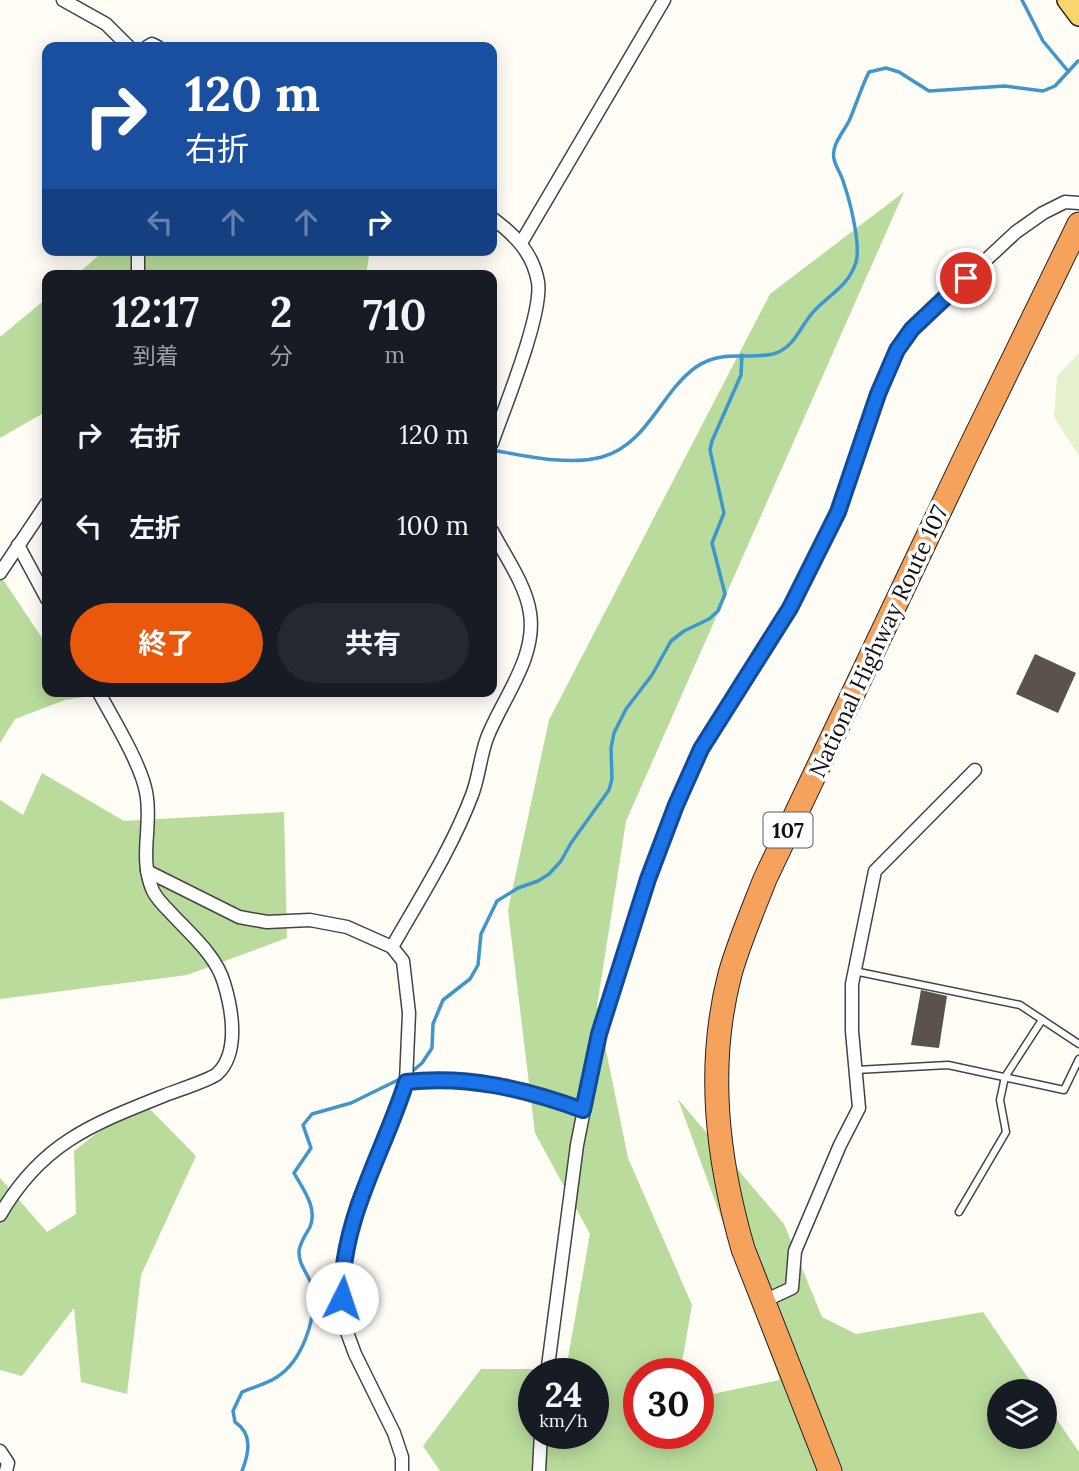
<!DOCTYPE html>
<html lang="ja">
<meta charset="utf-8">
<style>
:root{--surface:#171b24;--page:#242831;--text:#f1f3f6;--muted:#9ea1a6;--accent:#ea580c}
body{margin:0;font-family:Lora,"Noto Sans JP",serif;background:var(--page);color:var(--text);height:100vh;display:flex;flex-direction:column;font-size:26px;white-space:nowrap}
*{box-sizing:border-box;margin:0}
p{font-size:23px;color:var(--muted)}
.icon{flex:none;width:38px;height:38px;fill:none;stroke:currentColor;stroke-width:2;stroke-linecap:round;stroke-linejoin:round}
.map{position:relative;flex:1;overflow:hidden}
.drawer{position:absolute;left:42px;top:270px;width:455px;height:427px;display:flex;flex-direction:column;background:var(--surface);border-radius:14px;box-shadow:0 4px 18px #0003}
.drawer>*{flex:none}
.hud{position:absolute;left:42px;top:42px;width:455px;height:214px;border-radius:14px;box-shadow:0 4px 18px #0003;background:#1a4fa0;color:#fff;overflow:hidden}
.fabs{position:absolute;left:987px;top:1379px;display:grid;gap:14px}
.fabs a{display:grid;place-items:center;width:70px;height:70px;border-radius:50%;background:var(--surface);box-shadow:0 4px 18px #0003;font-size:35px}
.speed{position:absolute;left:518px;top:1358px;display:flex;gap:14px;font-size:35px;font-weight:700;text-align:center}
.speed>*{display:grid;place-content:center;width:91px;height:91px;border-radius:50%;background:var(--surface);box-shadow:0 4px 18px #0003;line-height:1}
.speed small{font-size:18px;font-weight:400}
.speed .limit{border:10px solid #d22;background:#fff;color:#111}
.pin{position:absolute;display:grid;place-items:center;width:60px;height:60px;color:#fff;margin:-30px;border:4px solid #fff;border-radius:50%;box-shadow:0 2px 7px #0007}
.me{position:absolute;width:77px;margin:-38px;rotate:4deg;stroke-linejoin:round;filter:drop-shadow(0 0 5px #0008)}
.turn{display:flex;align-items:center;gap:24px;height:147px;padding:0 28px;font-size:32px}
.turn .icon{width:91px;height:91px;stroke-width:2.5}
.turn b{display:block;font-size:49px;line-height:60px}
.lanes{display:flex;align-items:center;height:66px;padding:0 28px;background:#0003;justify-content:center;gap:35px;direction:ltr}
.lanes .off{opacity:.35}
.eta{display:flex;justify-content:space-evenly;align-items:center;height:119px;text-align:center}
.eta b{font-size:42px;font-weight:700;line-height:49px}
.primary-button{display:flex;gap:14px;margin-top:auto;padding:14px 28px}
.primary-button a{flex:1;height:80px;border-radius:42px;background:var(--accent);color:#fff;font-size:28px;font-weight:700;line-height:80px;text-align:center}
.primary-button a+a{background:var(--page);color:var(--text)}
ul{padding:0;list-style:none}
li{display:flex;align-items:center;gap:21px;height:91px;padding:0 28px}
li div{flex:1}
li b{display:block;font-size:26px}
li em{font-style:normal}
.map>svg:first-child{display:block}
</style>
<div class="map">
<svg width="1079" height="1471" viewBox="0 0 1079 1471">
<rect width="100%" height="100%" fill="#fffdf5"/>
<g fill="#b9dc9c" fill-rule="evenodd">
<path d="M904 192 626 821 597 1006 628 1158 692 1305 680 1374H639V1433H698V1397L780 1380 678 1099 784 1224 822 1317 856 1334 983 1312 1037 1391H999V1437H1045V1402L1079 1452V1471H440L423 1446 481 1369H566L590 1234 535 1133 508 910 549 720 770 294ZM534 1374H593V1433H534Z"/>
<polygon points="105,250 370,250 366,275 76,275"/>
<polygon points="47,298 47,411 0,438 0,337"/>
<polygon points="0,575 42,638 47,637 47,691 124,691 65,700 15,719 0,743"/>
<polygon points="42,773 124,821 284,812 287,938 187,975 0,999 0,800 23,815"/>
<polygon points="140,1099 196,1156 141,1275 127,1394 81,1382 74,1308 22,1376 0,1370 0,1178 47,1232 76,1214 74,1151"/>
</g>
<polygon fill="#e6f2cf" points="1079,353 1079,456 1054,417 1057,376"/>
<g fill="none" stroke-linecap="round" stroke-linejoin="round">
<g stroke="#3f96cf" stroke-width="3.5">
<polyline points="1022,0 1043,41 1068,71"/>
<path d="M492 450C526 456 568 466 602 457 648 444 660 393 696 367 722 349 746 360 773 354 796 348 801 323 816 309 832 293 849 285 856 262 861 245 850 201 844 184 842 175 836 168 834 159 831 145 843 133 849 121 856 105 861 88 869 72L886 68 899 72 929 91 1005 86 1043 91 1055 86 1078 61"/>
<polyline points="409,1074 422,1063 432,1048 433,1024 443,1000 470,979 478,965 481,934 497,901 518,888 538,881 549,874 561,861 571,843 609,790 612,779 611,748 614,733 626,709 652,675 671,641 684,631 709,619 718,611 725,594 712,543 724,513 710,450 712,441 741,375 742,355"/>
<path d="M242 1471C249 1453 253 1434 235 1422L233 1411 242 1392C253 1387 267 1384 277 1377 302 1361 316 1320 313 1291 312 1277 298 1267 299 1251 300 1243 306 1234 310 1227 318 1208 303 1189 294 1173L311 1148 303 1125 312 1114 351 1103 402 1078"/>
</g>
</g>
<g fill="#5a524d">
<polygon points="1035,654 1076,673 1058,713 1016,694"/>
<polygon points="921,990 947,996 939,1048 911,1045"/>
</g>
<g fill="none" stroke-linecap="round" stroke-linejoin="round">
<g stroke="#444" stroke-width="9">
<g id="lane">
<polyline points="854,971 1020,1005 1079,1044"/>
<polyline points="856,1070 948,1065 1064,1090 1079,1059"/>
<polyline points="959,1212 1006,1132 1000,1100 1005,1077 1042,1020"/>
</g>
</g>
<g stroke="#444" stroke-width="15">
<g id="street">
<polyline points="63,0 106,24 129,47"/>
<polyline points="147,47 152,44 158,47"/>
<path d="M492 218C515 235 533 253 538 282 543 314 504 409 492 443"/>
<polyline points="521,243 664,0"/>
<polyline points="138,250 138,275"/>
<polyline points="18,545 47,599"/>
<polyline points="0,573 47,503"/>
<polyline points="147,871 239,917 267,922 310,920 347,927 392,947 403,961 409,1013 406,1082 357,1205 345,1253 342,1284 344,1324 355,1354 394,1433 402,1457 402,1471"/>
<path d="M392 947C420 898 452 848 472 795 479 777 480 757 487 738 502 699 537 658 530 613 526 585 505 556 492 531"/>
<path d="M406 1082C468 1075 525 1089 583 1110"/>
<path d="M0 1215C41 1144 90 1125 163 1096 175 1091 208 1081 217 1074 240 1053 232 1009 224 983 216 955 189 933 170 912 164 906 157 899 153 891 138 857 153 826 146 792 141 764 112 717 98 691"/>
<polyline points="764,1301 792,1288 795,1251 840,1145 859,1108 852,1031 852,984 875,871 975,770"/>
<polyline points="547,1374 577,1145 599,1034 648,879 676,805 701,749 790,608 839,512 878,394 897,350 912,329 1016,232 1043,213 1065,202 1079,203"/>
<polyline points="0,1451 8,1463 6,1471"/>
<polyline points="539,1471 541,1433"/>
</g>
</g>
<g stroke="#222" stroke-width="22">
<polyline id="primary" points="1067,0 1079,16"/>
</g>
<g stroke="#222" stroke-width="25">
<path id="highway" d="M830 1471 743 1249C717 1159 706 1066 730 974 739 942 753 910 765 879L964 460 1079 224"/>
</g>
<use href="#lane" stroke="#fff" stroke-width="6"/>
<use href="#street" stroke="#fff" stroke-width="12"/>
<use href="#primary" stroke="#f9d66b" stroke-width="19"/>
<use href="#highway" stroke="#f5a25d" stroke-width="23"/>
</g>
<g fill="none" stroke-linecap="round" stroke-linejoin="round">
<g stroke="#114b97" stroke-width="18">
<path id="route" d="M342 1298C341 1218 383 1155 406 1082 468 1075 525 1089 583 1110L599 1034 648 879 676 805 701 749 790 608 838 512 878 394 897 350 912 329 966 278"/>
</g>
<use href="#route" stroke="#1a73e8" stroke-width="12"/>
</g>
<g text-anchor="middle" dominant-baseline="central" stroke-width="7" stroke-linejoin="round" paint-order="stroke">
<rect fill="#fff" stroke="#585858" stroke-width="2" x="763.5" y="812.5" width="49" height="35" rx="5"/>
<g font-size="21" font-weight="bold" fill="#111">
<text x="788" y="830">107</text>
</g>
<g font-size="23" fill="#111" stroke="#fff">
<text transform="translate(878 641) rotate(-65)">National Highway Route 107</text>
</g>
</g>
</svg>
<div class="fabs">
<a><svg class="icon" aria-label="layers" viewBox="0 0 24 24"><path d="M12 4l9 5-9 5-9-5zM3 14l9 5 9-5"/></svg></a>
</div>
<div class="speed"><div>24<small>km/h</small></div><div class="limit">30</div></div>
<div class="pin" style="left:966px;top:278px;background:#d93025"><svg class="icon" aria-label="arrive" viewBox="0 0 24 24"><path d="M6 21V4h12l-3 4 3 4H6"/></svg></div>
<svg class="me" style="left:342px;top:1298px" viewBox="-20 -20 40 40"><circle r="19" fill="#fff"/><path d="M0-13L10 11 0 6-10 11z" fill="#1a73e8"/></svg>
<div class="hud">
<div class="turn"><svg class="icon" aria-label="right" viewBox="0 0 24 24"><path d="M7 20v-9h11M14 6l5 5-5 5"/></svg><div><b>120 m</b>右折</div></div>
<div class="lanes"><svg class="icon off" aria-label="left" viewBox="0 0 24 24"><path d="M17 20v-9H6M10 6l-5 5 5 5"/></svg><svg class="icon off" aria-label="ahead" viewBox="0 0 24 24"><path d="M12 20V5M6 11l6-6 6 6"/></svg><svg class="icon off" aria-label="ahead" viewBox="0 0 24 24"><path d="M12 20V5M6 11l6-6 6 6"/></svg><svg class="icon" aria-label="right" viewBox="0 0 24 24"><path d="M7 20v-9h11M14 6l5 5-5 5"/></svg></div>
</div>
<section class="drawer">
<div class="eta">
<div><b>12:17</b><p>到着</p></div>
<div><b>2</b><p>分</p></div>
<div><b>710</b><p>m</p></div>
</div>
<ul>
<li><svg class="icon" aria-label="right" viewBox="0 0 24 24"><path d="M7 20v-9h11M14 6l5 5-5 5"/></svg><div><b>右折</b></div><em>120 m</em></li>
<li><svg class="icon" aria-label="left" viewBox="0 0 24 24"><path d="M17 20v-9H6M10 6l-5 5 5 5"/></svg><div><b>左折</b></div><em>100 m</em></li>
</ul>
<div class="primary-button"><a>終了</a><a>共有</a></div>
</section>
</div>
